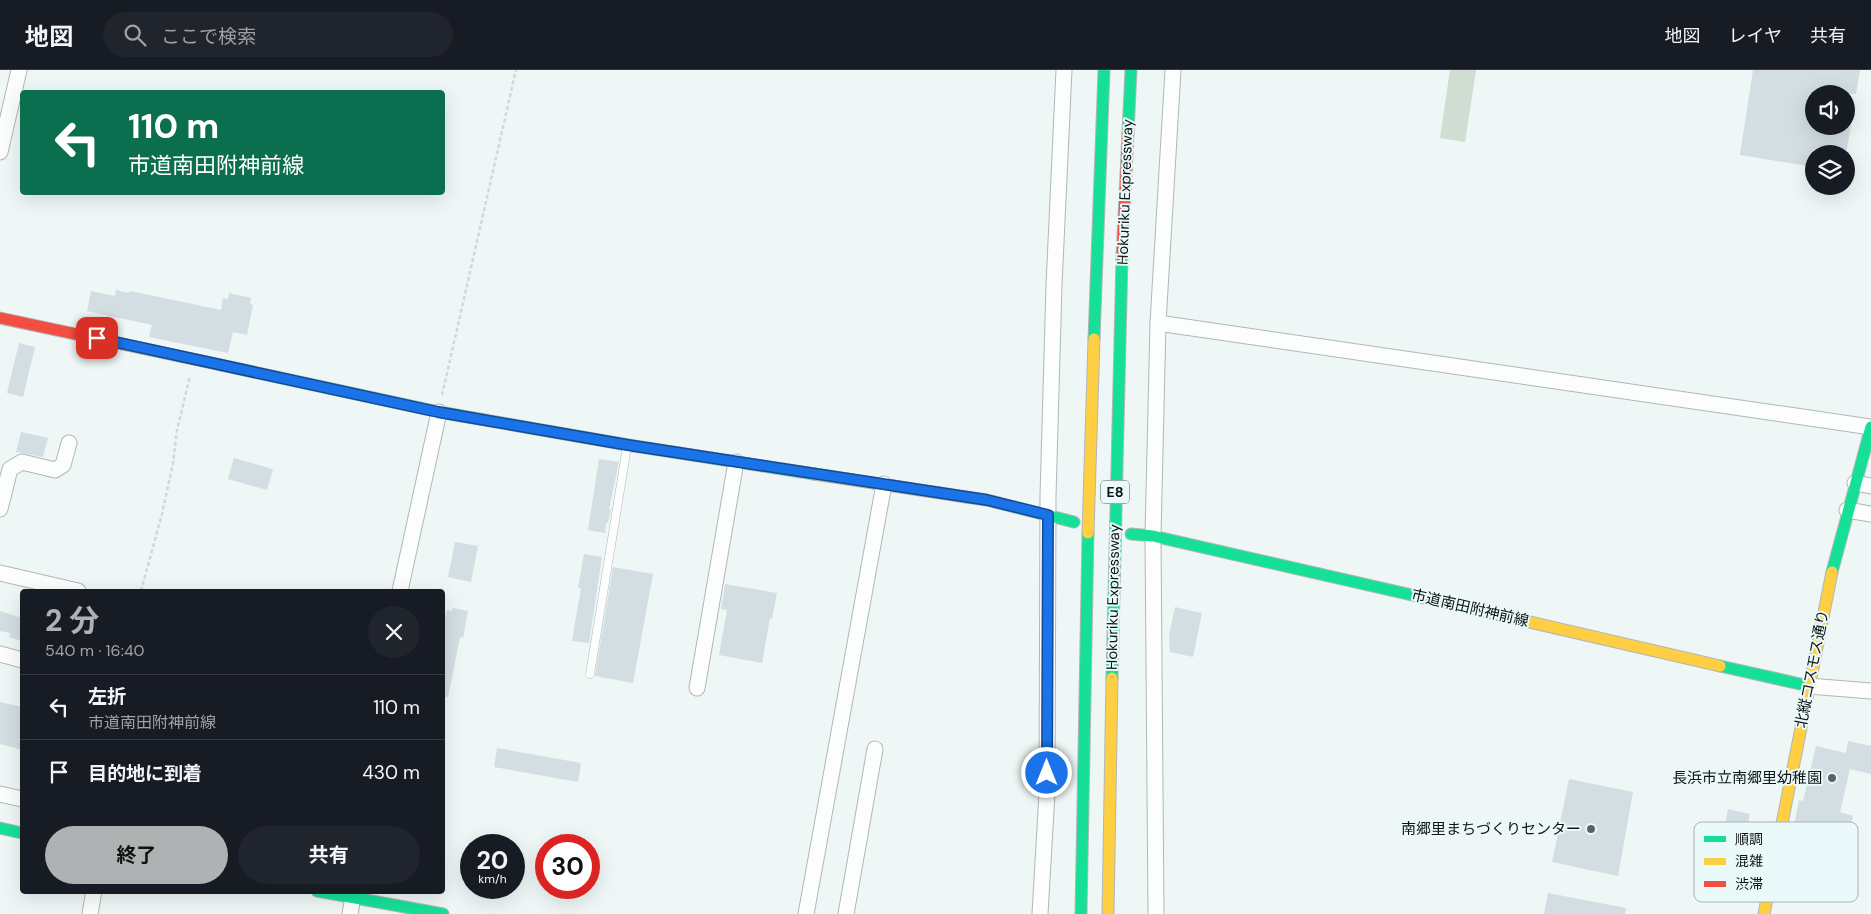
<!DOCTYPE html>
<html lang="ja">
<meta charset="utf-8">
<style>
:root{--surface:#171b24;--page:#20242c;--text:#f1f3f6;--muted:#9ea1a6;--line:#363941;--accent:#aeb2b3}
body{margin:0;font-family:"DM Sans","Noto Sans JP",sans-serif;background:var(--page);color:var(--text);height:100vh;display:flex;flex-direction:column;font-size:19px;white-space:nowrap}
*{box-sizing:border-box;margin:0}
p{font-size:16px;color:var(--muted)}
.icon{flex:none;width:28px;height:28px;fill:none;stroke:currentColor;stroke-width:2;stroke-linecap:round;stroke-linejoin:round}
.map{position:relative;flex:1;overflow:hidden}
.drawer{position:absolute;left:20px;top:519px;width:425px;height:305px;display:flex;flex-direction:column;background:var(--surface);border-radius:5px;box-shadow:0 5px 20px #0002}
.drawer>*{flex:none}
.hud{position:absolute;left:20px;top:20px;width:425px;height:105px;border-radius:5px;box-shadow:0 5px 20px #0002;background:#0b6e4f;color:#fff;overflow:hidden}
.controls{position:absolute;left:1805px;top:15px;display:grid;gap:10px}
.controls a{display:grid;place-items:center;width:50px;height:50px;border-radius:50%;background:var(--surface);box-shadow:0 5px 20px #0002;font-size:25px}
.speed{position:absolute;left:460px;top:764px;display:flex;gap:10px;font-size:25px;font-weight:700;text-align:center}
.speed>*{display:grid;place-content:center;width:65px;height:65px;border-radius:50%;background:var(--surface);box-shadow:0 5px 20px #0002;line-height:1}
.speed small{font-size:12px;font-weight:400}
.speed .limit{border:8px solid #d22;background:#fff;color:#111}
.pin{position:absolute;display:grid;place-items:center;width:42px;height:42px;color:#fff;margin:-21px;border-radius:10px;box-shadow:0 2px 8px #0006}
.me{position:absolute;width:55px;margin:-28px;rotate:0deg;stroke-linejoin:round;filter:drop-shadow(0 0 4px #0008)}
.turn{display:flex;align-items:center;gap:18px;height:105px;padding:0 25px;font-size:22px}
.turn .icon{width:65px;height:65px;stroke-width:2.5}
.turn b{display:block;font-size:35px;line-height:42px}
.round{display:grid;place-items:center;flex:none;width:52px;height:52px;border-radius:26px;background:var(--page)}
.headline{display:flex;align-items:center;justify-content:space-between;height:85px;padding:0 25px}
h1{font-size:30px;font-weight:700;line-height:38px;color:var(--accent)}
.cta{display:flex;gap:10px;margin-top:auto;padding:10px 25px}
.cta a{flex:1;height:58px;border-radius:30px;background:var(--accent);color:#111;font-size:20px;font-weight:700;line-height:58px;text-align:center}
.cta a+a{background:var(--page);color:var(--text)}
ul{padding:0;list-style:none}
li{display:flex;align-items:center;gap:15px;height:65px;padding:0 25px;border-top:1px solid var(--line)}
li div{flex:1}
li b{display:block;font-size:19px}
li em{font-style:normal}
header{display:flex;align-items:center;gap:30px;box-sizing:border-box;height:70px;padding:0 25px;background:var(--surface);border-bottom:1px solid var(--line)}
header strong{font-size:24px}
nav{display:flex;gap:28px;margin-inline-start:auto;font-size:18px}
.search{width:350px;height:45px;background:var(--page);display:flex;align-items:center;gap:12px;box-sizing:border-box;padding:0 18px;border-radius:28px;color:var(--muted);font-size:19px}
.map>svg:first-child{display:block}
</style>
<header>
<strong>地図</strong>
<div class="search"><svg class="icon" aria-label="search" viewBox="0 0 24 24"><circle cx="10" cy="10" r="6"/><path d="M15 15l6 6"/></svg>ここで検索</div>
<nav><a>地図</a><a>レイヤ</a><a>共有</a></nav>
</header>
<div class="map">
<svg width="1871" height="844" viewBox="0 0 1871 844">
<rect width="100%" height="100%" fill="#eef6f6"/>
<polygon fill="#cfddd2" points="1450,0 1476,0 1465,72 1440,68"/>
<g fill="#d2dee2">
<polygon points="1753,0 1860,0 1856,24 1814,24 1814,56 1851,56 1846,84 1814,84 1814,97 1740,85"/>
<polygon points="116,220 129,223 130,221 221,240 223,228 228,229 229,223 251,228 250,234 253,235 247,265 233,262 228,283 149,267 152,255 87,241 91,221 115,226"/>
<polygon points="19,273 35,277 23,327 7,323"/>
<polygon points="21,362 48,368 43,387 16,382"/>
<polygon points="234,388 273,399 267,420 228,409"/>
<polygon points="599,389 619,392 609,439 611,439 608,453 606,453 605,463 588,460"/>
<polygon points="455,472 478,476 471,512 448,507"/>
<polygon points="584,484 602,487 589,573 572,571 581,518 578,518"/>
<polygon points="613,497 653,504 633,613 595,606"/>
<polygon points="725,514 777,523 772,549 770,548 762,593 719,585 727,540 721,539"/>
<polygon points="1175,537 1202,543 1193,587 1170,582 1169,565"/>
<polygon points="453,538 468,541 463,568 460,567 448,627 442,626 442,560 447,540 452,541"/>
<polygon points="0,541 22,548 22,571 9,567 10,563 0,561"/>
<polygon points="0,632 22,637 22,680 0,674"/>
<polygon points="1848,671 1871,676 1871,704 1850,699 1840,742 1853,746 1847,775 1793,761 1799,730 1803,731 1816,676 1846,683"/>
<polygon points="497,678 581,693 578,712 494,697"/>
<polygon points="1569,709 1633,722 1618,806 1552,792"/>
<polygon points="1728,739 1750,744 1746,764 1724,759"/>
<polygon points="1548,823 1626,838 1625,844 1544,844"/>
</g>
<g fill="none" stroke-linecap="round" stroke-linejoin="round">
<g stroke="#b1b7b7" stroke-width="9">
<polyline id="lane" points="590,604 627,377"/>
</g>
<g stroke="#b1b7b7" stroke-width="17">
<g id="street">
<polyline points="0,82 19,0"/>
<polyline points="1158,253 1871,357"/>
<polyline points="1855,413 1871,416"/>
<polyline points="0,439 10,399 22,392 55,400 63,395 69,373"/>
<polyline points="1847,440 1871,444"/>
<polyline points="0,503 78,521"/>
<polyline points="400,521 439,342"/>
<polyline points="0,584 22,590"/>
<polyline points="1809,616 1871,621"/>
<polyline points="697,618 736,392"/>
<polyline points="0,724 22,729"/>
<polyline points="90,844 94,821"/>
<polyline points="350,844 354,821"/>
<polyline points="806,844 884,414"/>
<polyline points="846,844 875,679"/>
<polyline points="1040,844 1047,723 1048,426 1054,215 1064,0"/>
<polyline points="1156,844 1153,466 1158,253 1173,0"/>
</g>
</g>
<g stroke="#b1b7b7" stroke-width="13">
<g id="fast">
<polyline points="1128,63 1131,0"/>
<polyline points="1094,269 1104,0"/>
<polyline points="221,295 439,342 628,375 814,404"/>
<polyline points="966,427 987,430 1074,452"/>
<polyline points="1131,464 1153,466 1482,541"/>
<polyline points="1832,502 1871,357"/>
<polyline points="1720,596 1809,616"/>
<polyline points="1112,608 1122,187"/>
<polyline points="0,758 22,763"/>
<polyline points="317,821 443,844"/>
<polyline points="1081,844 1088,463"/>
</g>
</g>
<g stroke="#b1b7b7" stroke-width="13">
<g id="slow">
<polyline points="814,404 966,427"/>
<polyline points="1088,463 1094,269"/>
<polyline points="1482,541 1720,596"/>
<polyline points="1108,844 1112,608"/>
<polyline points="1764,844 1832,502"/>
</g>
</g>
<g stroke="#b1b7b7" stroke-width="13">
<g id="jam">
<polyline points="1122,187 1128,63"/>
<polyline points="0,248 221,295"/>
</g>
</g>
<g stroke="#d4d7d7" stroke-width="2.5" stroke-dasharray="4 2.5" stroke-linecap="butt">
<polyline points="442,325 516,0"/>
<polyline points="141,521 162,444 173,393 177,360 190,306"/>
</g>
<use href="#lane" stroke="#fcfefe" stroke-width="8"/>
<use href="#street" stroke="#fcfefe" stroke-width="15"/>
<use href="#fast" stroke="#16e098" stroke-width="11"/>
<use href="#slow" stroke="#ffcf43" stroke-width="11"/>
<use href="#jam" stroke="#f24e42" stroke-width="11"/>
</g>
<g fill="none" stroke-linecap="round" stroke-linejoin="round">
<g stroke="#114b97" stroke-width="12">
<polyline id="route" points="97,268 438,342 628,375 987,430 1048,445 1047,703"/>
</g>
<use href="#route" stroke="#1a73e8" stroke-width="9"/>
</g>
<g fill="#5c6262" stroke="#eaf9fa" stroke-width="2">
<circle cx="1832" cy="708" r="5"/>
<circle cx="1591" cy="759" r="5"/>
</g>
<g text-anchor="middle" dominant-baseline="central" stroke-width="4" stroke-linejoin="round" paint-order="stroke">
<rect fill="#eaf9fa" stroke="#505858" stroke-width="1" x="1101" y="410.5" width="28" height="23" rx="4"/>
<g font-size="14" font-weight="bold" fill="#0e1313">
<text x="1115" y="422">E8</text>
</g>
<g font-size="15" fill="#0e1313" stroke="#eaf9fa">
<text transform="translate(1125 122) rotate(-88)">Hokuriku Expressway</text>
<text transform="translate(1113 527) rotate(-89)">Hokuriku Expressway</text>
<text transform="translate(1470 538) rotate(13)">市道南田附神前線</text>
<text transform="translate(1812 599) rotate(-79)">北縦コスモス通り</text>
</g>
<g font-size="15" fill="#0e1313" stroke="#eaf9fa" text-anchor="end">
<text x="1822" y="708">長浜市立南郷里幼稚園</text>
<text x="1581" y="759">南郷里まちづくりセンター</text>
</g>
</g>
<rect x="1694" y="752" width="164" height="80" rx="8" fill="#eaf9fa" stroke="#a8b4b5" stroke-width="1"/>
<rect x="1704" y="766" width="22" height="6" fill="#16e098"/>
<rect x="1704" y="788" width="22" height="7" fill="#ffcf43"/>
<rect x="1704" y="811" width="22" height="6" fill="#f24e42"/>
<g font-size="14" fill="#0e1313">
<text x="1735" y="774">順調</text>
<text x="1735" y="796">混雑</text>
<text x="1735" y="819">渋滞</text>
</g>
</svg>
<div class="controls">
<a><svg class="icon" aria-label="sound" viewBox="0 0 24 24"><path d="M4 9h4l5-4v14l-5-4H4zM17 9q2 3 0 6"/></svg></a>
<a><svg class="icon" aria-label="layers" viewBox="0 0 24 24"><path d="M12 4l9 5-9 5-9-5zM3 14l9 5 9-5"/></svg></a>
</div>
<div class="speed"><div>20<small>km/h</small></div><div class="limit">30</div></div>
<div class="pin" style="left:97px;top:268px;background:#d93025"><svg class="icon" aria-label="arrive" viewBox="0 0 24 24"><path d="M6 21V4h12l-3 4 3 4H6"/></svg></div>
<svg class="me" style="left:1047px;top:703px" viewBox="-20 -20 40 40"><circle r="17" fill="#1a73e8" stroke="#fff" stroke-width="3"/><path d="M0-11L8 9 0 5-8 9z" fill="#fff"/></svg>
<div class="hud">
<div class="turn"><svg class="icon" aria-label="left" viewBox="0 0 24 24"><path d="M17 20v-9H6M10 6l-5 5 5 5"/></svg><div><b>110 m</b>市道南田附神前線</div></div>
</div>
<section class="drawer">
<div class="headline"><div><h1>2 分</h1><p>540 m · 16:40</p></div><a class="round"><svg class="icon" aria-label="close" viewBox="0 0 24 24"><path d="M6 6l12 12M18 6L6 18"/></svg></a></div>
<ul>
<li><svg class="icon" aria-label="left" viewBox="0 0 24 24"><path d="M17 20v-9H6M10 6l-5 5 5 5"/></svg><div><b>左折</b><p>市道南田附神前線</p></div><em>110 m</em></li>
<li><svg class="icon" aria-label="arrive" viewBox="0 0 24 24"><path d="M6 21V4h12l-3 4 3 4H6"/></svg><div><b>目的地に到着</b></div><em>430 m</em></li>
</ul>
<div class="cta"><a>終了</a><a>共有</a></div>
</section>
</div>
